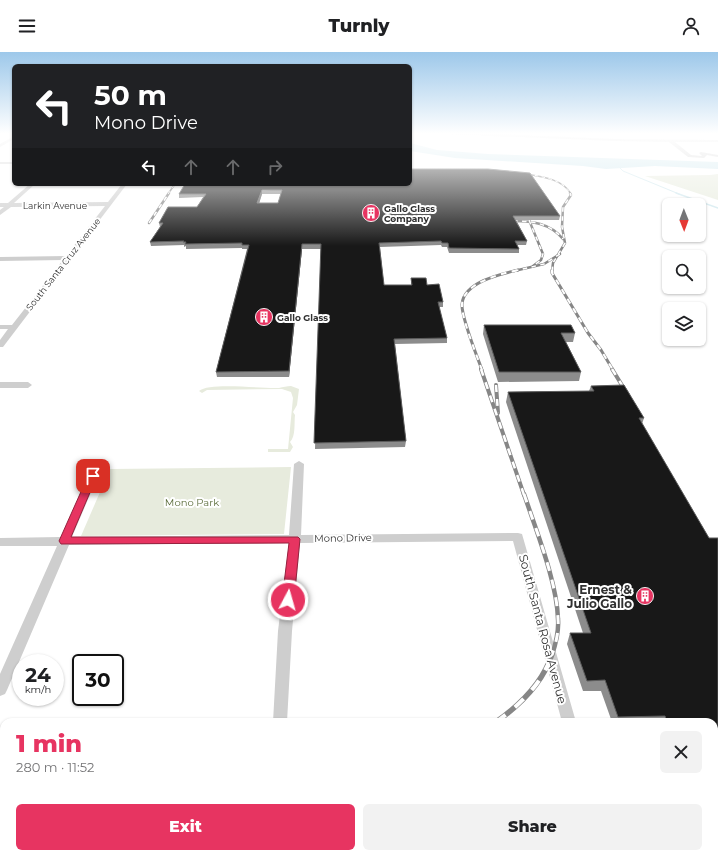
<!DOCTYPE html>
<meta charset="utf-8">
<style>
:root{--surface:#fff;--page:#f2f2f2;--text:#202124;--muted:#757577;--accent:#e73461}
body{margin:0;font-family:Montserrat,sans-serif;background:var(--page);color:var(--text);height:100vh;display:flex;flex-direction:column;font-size:15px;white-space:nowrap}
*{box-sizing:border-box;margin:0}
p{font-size:13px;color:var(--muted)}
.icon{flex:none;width:22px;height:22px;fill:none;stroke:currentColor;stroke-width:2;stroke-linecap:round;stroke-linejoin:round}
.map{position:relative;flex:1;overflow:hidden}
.drawer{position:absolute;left:0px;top:666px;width:718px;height:140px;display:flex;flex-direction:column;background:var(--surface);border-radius:12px 12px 0 0;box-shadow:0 1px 3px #0004}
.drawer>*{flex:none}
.guide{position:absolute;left:12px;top:12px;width:400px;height:122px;border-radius:6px;box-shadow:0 1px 3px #0004;background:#202124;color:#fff;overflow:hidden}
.needle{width:26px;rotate:179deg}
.tools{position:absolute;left:662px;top:146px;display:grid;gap:8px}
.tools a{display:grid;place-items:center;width:44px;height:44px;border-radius:6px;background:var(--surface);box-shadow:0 1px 3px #0004;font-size:20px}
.speed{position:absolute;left:12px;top:602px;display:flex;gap:8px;font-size:20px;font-weight:700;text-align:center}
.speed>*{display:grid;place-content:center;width:52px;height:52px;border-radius:50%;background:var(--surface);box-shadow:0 1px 3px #0004;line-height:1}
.speed small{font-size:10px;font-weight:400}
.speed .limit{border:2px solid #111;border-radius:6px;background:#fff;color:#111}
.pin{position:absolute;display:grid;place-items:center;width:34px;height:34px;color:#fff;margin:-17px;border-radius:8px;box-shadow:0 2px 6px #0006}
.me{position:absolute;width:44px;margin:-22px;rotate:6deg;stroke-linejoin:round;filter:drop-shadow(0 0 3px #0008)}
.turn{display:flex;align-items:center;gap:14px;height:84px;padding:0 16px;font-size:18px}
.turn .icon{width:52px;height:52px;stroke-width:2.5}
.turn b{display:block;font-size:28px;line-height:34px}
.lanes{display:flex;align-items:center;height:38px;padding:0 16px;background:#0003;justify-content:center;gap:20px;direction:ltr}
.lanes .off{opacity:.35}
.round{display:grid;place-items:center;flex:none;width:42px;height:42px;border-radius:6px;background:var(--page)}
.summary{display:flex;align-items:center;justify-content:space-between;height:68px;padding:0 16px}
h1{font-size:24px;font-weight:800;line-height:30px;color:var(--accent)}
.button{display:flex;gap:8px;margin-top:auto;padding:8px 16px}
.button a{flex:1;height:46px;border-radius:6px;background:var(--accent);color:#fff;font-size:16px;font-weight:800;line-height:46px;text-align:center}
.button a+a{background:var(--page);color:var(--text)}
header{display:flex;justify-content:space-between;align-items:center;height:52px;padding:0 16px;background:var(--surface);font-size:18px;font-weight:800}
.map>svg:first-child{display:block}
</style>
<header><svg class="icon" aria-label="menu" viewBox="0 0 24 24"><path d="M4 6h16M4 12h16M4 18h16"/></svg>Turnly<svg class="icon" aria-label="person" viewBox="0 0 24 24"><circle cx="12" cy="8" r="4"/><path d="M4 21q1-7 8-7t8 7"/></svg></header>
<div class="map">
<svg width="718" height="806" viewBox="0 0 718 806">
<rect width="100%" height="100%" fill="#fff"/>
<g fill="#e7ebdd">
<polygon points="718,122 718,148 645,124 710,123"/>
<path d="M291 334 299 337 297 353 293 360 295 363C294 371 296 384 290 390L293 395 290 400H268V397H288L293 346 291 340 282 337 207 338 202 341 199 339C210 330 262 337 279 336 283 335 287 334 291 334Z"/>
<polygon points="291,415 284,482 81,484 110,417"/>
</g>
<polygon fill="#cce6ed" points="410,91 437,98 488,102 718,110 718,117 655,114 606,117 583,114 455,106 410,99"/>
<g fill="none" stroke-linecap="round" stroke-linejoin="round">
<polyline stroke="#cce6ed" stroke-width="1" points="619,115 623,119 679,142"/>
<polyline stroke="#cce6ed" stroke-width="1.5" points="676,141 718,156"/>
<g fill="#cecece" fill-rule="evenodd">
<polygon points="423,81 469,81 615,87 718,88 718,90 675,90 691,103 702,104 699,101 701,100 718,103 718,105 707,103 704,106 688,105 669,90 615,89"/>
<polygon points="14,84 14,87 0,95 0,92"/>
<rect x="0" y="110" width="14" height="2"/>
<polygon points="30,132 35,132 14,151 108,150 122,132 127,132 3,295 0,295 0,288 8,277 0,277 0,273 12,273 63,208 0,209 0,205 66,204 105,154 11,155 0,163 0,158 4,155 0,155 0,151 8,151"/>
<polygon points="0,330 28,330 32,333 28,336 0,336"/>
<polygon points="299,409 304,412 301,483 518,481 522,482 576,670 562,670 513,489 300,491 292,579 287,670 273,670 278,579 289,491 69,493 7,638 5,642 0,644 0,622 57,494 0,494 0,486 61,485 88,424 93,421 98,424 72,485 289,483 294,412"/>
<rect x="259" y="802" width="18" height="4"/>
<polygon points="597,802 615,802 616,806 598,806"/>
</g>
<g stroke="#868686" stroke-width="1.5">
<g id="rail-far5">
<path d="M521 121C537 124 563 126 571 142"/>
<polyline points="168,142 175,132"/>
</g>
</g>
<g stroke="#868686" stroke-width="2.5">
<g id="rail-far4">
<polyline points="529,168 543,202 541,208 533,214"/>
<path d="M513 169C532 169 550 171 563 187"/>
<polyline points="149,171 169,141"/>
<polyline points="514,219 544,212 560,202"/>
<polyline points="552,219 553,211 565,191 562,175 563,155 571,143 570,141"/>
</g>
</g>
<g stroke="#868686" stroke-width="3">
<g id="rail-far3">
<polyline points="552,218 552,221 588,281 601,298 613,318"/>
<path d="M482 318C477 304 461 265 462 252 464 230 501 222 518 218"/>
</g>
</g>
<g stroke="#868686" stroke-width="4">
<g id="rail-far2">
<polyline points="481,317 524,443"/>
<polyline points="612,317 628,343"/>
<polyline points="496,333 498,361"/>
</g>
</g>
<g stroke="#868686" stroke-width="4.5">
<path id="rail-far1" d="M524 442C536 478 557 530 558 567 559 579 556 591 552 603"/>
</g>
<g stroke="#868686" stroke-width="5.5">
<g id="rail">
<path d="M496 670C520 653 543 631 552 602"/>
<polyline points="0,702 4,702"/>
<polyline points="714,730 718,730"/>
</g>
</g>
<use href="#rail-far5" stroke="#fff" stroke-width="1" stroke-dasharray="3.5" stroke-linecap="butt"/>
<use href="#rail-far4" stroke="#fff" stroke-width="1.5" stroke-dasharray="4.5" stroke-linecap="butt"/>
<use href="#rail-far3" stroke="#fff" stroke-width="2" stroke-dasharray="5.5" stroke-linecap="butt"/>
<use href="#rail-far2" stroke="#fff" stroke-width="2.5" stroke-dasharray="7" stroke-linecap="butt"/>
<use href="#rail-far1" stroke="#fff" stroke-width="3" stroke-dasharray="9" stroke-linecap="butt"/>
<use href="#rail" stroke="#fff" stroke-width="4" stroke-dasharray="12" stroke-linecap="butt"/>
</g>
<g fill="#8c8c8c" fill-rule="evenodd">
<path d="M410 132 560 164 559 168H516L527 189 526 193H517L519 197V201H449L447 195H442L441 193 380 195 384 233H411V226L427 233 443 250V255H439L447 286V291L395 292 406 389 405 395 315 397 321 197H302L289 325H217L216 320 247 197H242V196L186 197V194L184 195V193L151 194 150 190 160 175 159 171 197 155 203 145 179 146V142ZM262 142H281L278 151H259Z"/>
<polygon points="484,273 575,281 573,290 566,290 581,320 579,329 498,330 483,282"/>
<polygon points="591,334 644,366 642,372 709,486 718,486 718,698 714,698 714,670 612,670 601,639 583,639 567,592 570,581 583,581 506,350 508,340 589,339"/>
</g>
<g fill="#5d5d5d">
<polygon points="262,138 262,142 258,155 257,151"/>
<polygon points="302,192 302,197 289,325 289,319"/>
</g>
<g fill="#181818" stroke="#5d5d5d" fill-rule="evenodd">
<path d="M410 117H488L530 121 560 164H513L527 189H515L519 197 449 196 448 191H442L441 189 379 191 384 233H412L411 226H426L427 233 439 232 443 250H438L447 286 394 287 406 389 314 391 321 192H302L289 319 216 320 249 193H242V191L185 192 186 190H183L184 189 150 190 163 171H159L168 155H197L206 142H179L185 132H410ZM262 138H282L278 151H257Z"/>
<polygon points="484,273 571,273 575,281 561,281 581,320 499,320"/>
<polygon points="624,333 644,366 639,366 709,486 718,486 718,688 714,688 714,670 667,670 665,664 618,665 605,628 587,629 570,581 591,581 508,340 594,339 591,334"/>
</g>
<linearGradient id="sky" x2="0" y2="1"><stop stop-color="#9dc8ea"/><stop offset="0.42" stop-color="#fff"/><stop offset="1" stop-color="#fff" stop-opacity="0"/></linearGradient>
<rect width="718" height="194" fill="url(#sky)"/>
<polygon fill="#e73461" stroke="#96223f" points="93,421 97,424 71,485 298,485 300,487 294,548 292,552 288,553 284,552 282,548 289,491 61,492 59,489 88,424"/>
<defs>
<g id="building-disc" transform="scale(0.9)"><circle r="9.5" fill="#e73461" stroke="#fff"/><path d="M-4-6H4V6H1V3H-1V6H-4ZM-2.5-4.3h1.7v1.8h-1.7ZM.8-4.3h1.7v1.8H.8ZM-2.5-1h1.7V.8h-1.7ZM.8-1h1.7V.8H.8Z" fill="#fff"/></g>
</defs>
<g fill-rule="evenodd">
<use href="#building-disc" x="371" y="161"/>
<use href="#building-disc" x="264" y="265"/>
<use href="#building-disc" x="645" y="544"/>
</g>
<g text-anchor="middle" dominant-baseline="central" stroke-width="4" stroke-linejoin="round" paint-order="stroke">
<g font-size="9" fill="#313131" stroke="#fff">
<text x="55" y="153">Larkin Avenue</text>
<text transform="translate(63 212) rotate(-52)">South Santa Cruz Avenue</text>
</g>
<g font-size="9" font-weight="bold" fill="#313131" stroke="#fff" text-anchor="start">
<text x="384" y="156">Gallo Glass<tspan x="384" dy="10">Company</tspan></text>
<text x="277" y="265">Gallo Glass</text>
</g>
<g font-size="10" fill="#5d6e3d" stroke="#fff">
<text x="192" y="450">Mono Park</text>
</g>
<g font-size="10" fill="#313131" stroke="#fff">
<text transform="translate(343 486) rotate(-1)">Mono Drive</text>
</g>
<g font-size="12" font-weight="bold" fill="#313131" stroke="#fff" text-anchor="end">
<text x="632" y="537">Ernest &amp;<tspan x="632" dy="14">Julio Gallo</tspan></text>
</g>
<g font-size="12" fill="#313131" stroke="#fff">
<text transform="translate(543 577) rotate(75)">South Santa Rosa Avenue</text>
</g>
</g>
</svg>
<div class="tools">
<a><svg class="needle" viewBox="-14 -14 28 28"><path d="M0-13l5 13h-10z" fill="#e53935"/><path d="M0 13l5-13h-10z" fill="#757577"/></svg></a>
<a><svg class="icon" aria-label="search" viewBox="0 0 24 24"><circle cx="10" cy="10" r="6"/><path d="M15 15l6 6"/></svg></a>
<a><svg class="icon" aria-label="layers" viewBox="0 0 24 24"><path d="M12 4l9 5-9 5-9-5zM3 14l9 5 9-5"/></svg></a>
</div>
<div class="speed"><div>24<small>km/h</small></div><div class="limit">30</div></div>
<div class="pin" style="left:93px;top:424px;background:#d93025"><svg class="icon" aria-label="arrive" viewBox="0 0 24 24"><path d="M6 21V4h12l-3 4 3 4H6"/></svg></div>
<svg class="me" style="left:288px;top:548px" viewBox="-20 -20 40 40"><circle r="17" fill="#e73461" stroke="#fff" stroke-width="3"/><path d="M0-11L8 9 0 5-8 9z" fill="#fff"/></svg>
<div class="guide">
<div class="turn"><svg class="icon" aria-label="left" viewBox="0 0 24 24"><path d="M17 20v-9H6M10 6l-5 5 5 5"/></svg><div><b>50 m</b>Mono Drive</div></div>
<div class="lanes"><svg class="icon" aria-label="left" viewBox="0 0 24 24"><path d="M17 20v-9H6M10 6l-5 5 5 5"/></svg><svg class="icon off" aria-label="ahead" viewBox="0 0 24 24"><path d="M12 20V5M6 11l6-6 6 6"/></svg><svg class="icon off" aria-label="ahead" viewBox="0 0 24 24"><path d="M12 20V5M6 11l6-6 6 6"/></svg><svg class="icon off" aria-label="right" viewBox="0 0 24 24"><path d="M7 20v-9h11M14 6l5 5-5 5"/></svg></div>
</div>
<section class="drawer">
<div class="summary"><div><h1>1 min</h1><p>280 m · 11:52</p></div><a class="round"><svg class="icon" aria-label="close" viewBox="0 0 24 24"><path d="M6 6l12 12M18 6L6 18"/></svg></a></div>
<div class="button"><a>Exit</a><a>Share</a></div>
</section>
</div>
